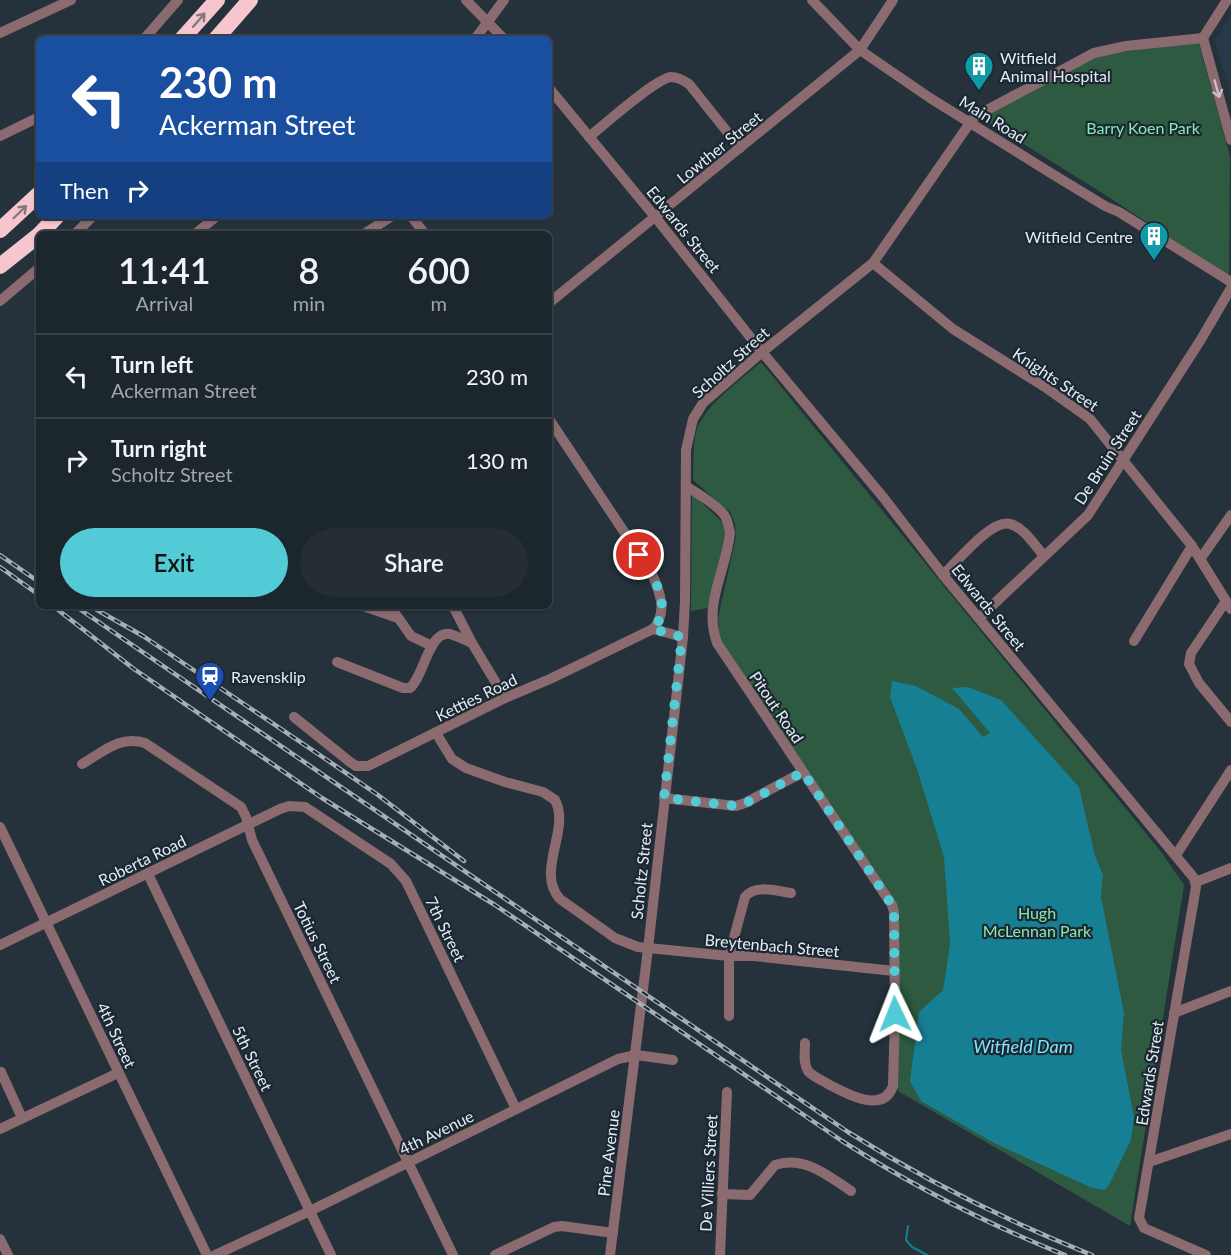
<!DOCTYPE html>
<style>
:root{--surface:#1c262d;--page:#252e35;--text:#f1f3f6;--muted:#a0a5aa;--line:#3a4349;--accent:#52cbd7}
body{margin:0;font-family:Lato,sans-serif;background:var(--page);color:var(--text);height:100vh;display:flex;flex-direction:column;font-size:22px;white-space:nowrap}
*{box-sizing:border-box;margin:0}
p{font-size:20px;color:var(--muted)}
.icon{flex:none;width:33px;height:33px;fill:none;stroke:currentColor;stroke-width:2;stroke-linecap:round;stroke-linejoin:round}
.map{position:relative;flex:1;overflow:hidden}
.drawer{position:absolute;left:36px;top:231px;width:516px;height:378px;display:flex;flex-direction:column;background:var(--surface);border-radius:9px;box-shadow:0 2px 4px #0004,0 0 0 2px var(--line)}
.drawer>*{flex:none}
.top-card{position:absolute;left:36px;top:36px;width:516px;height:183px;border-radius:9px;box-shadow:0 2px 4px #0004,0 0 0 2px var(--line);background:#1a4fa0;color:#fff;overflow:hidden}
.pin{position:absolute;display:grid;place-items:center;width:51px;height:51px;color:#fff;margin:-26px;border:3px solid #fff;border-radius:50%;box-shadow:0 2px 6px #0007}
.me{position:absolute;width:66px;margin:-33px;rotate:358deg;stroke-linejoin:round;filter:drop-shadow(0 0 4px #0008)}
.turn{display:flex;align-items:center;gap:21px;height:126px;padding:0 24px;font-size:27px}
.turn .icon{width:78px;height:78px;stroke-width:2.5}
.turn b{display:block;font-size:42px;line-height:51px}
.then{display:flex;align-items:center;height:57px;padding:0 24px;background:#0003;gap:12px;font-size:22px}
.eta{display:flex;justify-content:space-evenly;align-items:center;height:102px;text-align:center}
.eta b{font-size:36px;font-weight:600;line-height:42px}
.cta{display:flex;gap:12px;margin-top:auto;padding:12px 24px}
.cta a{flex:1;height:69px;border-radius:36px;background:var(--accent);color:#111;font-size:24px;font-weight:600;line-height:69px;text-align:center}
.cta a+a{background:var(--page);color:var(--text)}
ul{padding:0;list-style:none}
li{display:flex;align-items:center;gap:18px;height:84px;padding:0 24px;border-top:2px solid var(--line)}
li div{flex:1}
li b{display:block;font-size:22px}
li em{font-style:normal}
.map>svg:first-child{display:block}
</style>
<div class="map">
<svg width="1231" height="1255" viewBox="0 0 1231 1255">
<rect width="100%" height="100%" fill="#25323c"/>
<polygon fill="#273949" points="1231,14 1231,96 1215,40"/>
<g fill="#2d5a40">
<polygon points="1198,41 1230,156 1229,277 1107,196 979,116 1102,55"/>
<path d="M761 362 1162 853 1184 885 1130 1226 898 1091V966L896 906 720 646 718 618 736 537 735 524 731 513 693 480C694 464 692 445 697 429 706 404 741 380 761 362Z"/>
<polygon points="692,493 723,523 726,536 708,608 691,611"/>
</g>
<polygon fill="#177f93" points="892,681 916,686 959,709 983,737 990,733 952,688 968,687 1001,700 1079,787 1095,856 1103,875 1101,897 1124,1013 1121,1050 1134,1117 1131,1140 1109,1185 1104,1190 1092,1188 994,1143 921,1101 910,1081 919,1012 943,990 950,944 944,857 917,769 890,697"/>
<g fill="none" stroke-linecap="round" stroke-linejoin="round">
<polyline stroke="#177f93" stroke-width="2" points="908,1226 906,1240 912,1247 927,1255"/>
<g stroke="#8b6b70" stroke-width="10">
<polyline points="466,0 504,39"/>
<polyline points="812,0 860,50 930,98 1049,172 1105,206 1119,212 1231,282"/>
<polyline points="0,33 71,0"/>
<polyline points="1203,38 1231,140"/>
<polyline points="1203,38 1227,0"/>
<polyline points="144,39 178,0"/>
<polyline points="475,39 504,0"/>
<polyline points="549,88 656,218 762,352 883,497 943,575 1194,878 1196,887 1139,1218 1144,1228 1206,1255"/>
<polyline points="0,136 39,117"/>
<path d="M589 137C605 124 655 79 671 77 678 77 683 80 689 84L740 148"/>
<polyline points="411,216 425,234"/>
<polyline points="75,234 93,216"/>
<polyline points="195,234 217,216"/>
<polyline points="364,234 392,216"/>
<polyline points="873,263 953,329 1045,387 1090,419 1192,546 1231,609"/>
<polyline points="0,301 39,268"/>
<polyline points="549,303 860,50 893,0"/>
<path d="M549 419 652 574C660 592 668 613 653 629"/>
<path d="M687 487C697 493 721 507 726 518 728 523 729 528 730 533 726 572 703 603 717 643L892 905 894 912 895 1014 893 1086C883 1115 845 1093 828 1084 822 1080 813 1077 808 1071 803 1063 805 1052 805 1043"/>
<polyline points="1201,558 1231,515"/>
<path d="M943 575C957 562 991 519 1010 524 1024 527 1035 546 1044 556"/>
<polyline points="1226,601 1191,653 1189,664 1199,683 1231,722"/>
<polyline points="363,606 398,618"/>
<polyline points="390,606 411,636 432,646"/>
<polyline points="453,606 472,643 505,698"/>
<polyline points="979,618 1088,515 1200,341 1231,288"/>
<polyline points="1134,641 1192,546"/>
<path d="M337 662 403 688H410C424 676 429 630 450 634 457 636 465 640 472 643"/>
<polyline points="294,717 350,762 356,766 368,766 505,698 550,679 653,629 683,637"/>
<path d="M436 733 452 759 466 768 505 782 543 792 555 800C571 829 535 872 560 899L615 938 638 947 729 956H754L894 971"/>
<path d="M82 764C103 752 120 735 145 743L241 807 246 817 252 840 453 1255"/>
<polyline points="664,798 736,806 745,803 803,772"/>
<polyline points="0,827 207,1255"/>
<polyline points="1176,855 1231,770"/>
<polyline points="148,874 331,1255"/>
<polyline points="1196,882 1231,868"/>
<polyline points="0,945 280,809 289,806 305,807 391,864 406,881 516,1109"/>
<polyline points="1174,1013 1231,991"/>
<path d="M729 1016V956L745 897C755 884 776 891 791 893"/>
<polyline points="1,1072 22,1118"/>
<polyline points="0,1129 118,1073"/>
<polyline points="1149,1162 1231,1134"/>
<path d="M722 1194 750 1195 775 1165C804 1155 828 1176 851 1191"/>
<polyline points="0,1239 8,1255"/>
<polyline points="215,1255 310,1211 618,1059 636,1055 673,1060"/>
<polyline points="495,1255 554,1227 562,1226 613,1233"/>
<polyline points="610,1255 648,949 683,637 685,601 686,450 693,419 703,403 762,352 873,263 974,117 1094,53 1126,46 1203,38"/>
<polyline points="720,1255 727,1092"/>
</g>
<g stroke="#f5c6cd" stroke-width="16">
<polyline points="182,39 217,0"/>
<polyline points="216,39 250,0"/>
<polyline points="0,230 39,194"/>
<polyline points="40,234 57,216"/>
<polyline points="0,266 39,235"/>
</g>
<g stroke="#a5afb7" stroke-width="4.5">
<g id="rail">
<polyline points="0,555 39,582"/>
<polyline points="0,567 39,595"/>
<path d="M53 606 134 669 322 798 495 905 842 1141C913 1186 987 1224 1065 1255"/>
<path d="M75 606 848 1132C926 1181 1007 1221 1092 1255"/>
<polyline points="90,606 143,636 327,760 378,795 464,861"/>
</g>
</g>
<use href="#rail" stroke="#1b2832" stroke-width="2" stroke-dasharray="7" stroke-linecap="butt"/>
</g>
<defs><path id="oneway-shaft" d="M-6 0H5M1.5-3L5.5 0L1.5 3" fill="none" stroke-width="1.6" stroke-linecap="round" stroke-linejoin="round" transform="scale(1.5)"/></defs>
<g stroke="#887780">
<use href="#oneway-shaft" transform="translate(199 20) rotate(-49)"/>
<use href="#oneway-shaft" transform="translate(20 212) rotate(-44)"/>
</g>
<use stroke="#c5c0c6" href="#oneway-shaft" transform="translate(1217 89) rotate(74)"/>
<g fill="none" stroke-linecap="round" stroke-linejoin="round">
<path stroke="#52cbd7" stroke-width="10" stroke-dasharray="0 18" d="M639 555C653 576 674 606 653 629L682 637 664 798 736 806 746 803 803 772 892 905 894 912 895 1014"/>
</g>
<defs>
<g id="building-pin" transform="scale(1.5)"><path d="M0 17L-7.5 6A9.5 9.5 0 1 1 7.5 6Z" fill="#0f9aa8" stroke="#1b2832"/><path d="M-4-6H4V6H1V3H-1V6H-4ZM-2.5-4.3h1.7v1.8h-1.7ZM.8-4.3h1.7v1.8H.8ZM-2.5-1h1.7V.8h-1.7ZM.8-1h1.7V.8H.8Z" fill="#fff"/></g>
<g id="station-pin" transform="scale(1.5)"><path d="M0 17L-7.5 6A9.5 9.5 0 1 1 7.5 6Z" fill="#1a4fb4" stroke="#1b2832"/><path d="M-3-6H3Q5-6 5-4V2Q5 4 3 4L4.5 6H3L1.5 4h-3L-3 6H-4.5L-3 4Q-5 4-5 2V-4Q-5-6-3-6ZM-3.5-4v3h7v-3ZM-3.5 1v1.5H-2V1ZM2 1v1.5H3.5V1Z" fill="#fff"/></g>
</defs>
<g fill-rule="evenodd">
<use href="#building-pin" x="979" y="66"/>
<use href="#building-pin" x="1154" y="236"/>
<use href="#station-pin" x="210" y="676"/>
</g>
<g text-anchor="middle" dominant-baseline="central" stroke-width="4.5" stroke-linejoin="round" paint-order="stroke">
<g font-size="16" fill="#e4edf4" stroke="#1b2832" text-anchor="start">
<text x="1000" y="57">Witfield<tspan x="1000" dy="18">Animal Hospital</tspan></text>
<text x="1133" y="236" text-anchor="end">Witfield Centre</text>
<text x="231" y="676">Ravensklip</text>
</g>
<g font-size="16" fill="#e4edf4" stroke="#1b2832">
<text transform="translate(993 119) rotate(32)">Main Road</text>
<text transform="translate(719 147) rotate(-39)">Lowther Street</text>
<text transform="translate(684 229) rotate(51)">Edwards Street</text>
<text transform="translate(730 362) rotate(-42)">Scholtz Street</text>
<text transform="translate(1056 379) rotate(34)">Knights Street</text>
<text transform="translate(1107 457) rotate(-57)">De Bruin Street</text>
<text transform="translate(989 607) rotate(51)">Edwards Street</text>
<text transform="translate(476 697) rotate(-26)">Ketties Road</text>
<text transform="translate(777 707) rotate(56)">Pitout Road</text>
<text transform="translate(142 860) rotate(-26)">Roberta Road</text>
<text transform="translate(641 871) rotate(-84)">Scholtz Street</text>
<text transform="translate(446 929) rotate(64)">7th Street</text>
<text transform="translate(318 942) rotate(64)">Totius Street</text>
<text transform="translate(772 945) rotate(5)">Breytenbach Street</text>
<text transform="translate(117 1035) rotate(65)">4th Street</text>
<text transform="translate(253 1058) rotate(64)">5th Street</text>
<text transform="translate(1149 1073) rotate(-81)">Edwards Street</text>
<text transform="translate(436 1132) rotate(-26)">4th Avenue</text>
<text transform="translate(608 1153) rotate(-83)">Pine Avenue</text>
<text transform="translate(708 1173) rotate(-87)">De Villiers Street</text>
</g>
<g font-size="16" fill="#87e8b0" stroke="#1b2832">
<text x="1143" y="127">Barry Koen Park</text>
<text x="1037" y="912">Hugh<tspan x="1037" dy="18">McLennan Park</tspan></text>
</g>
<g font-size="18" font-style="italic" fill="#82e4fc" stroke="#1b2832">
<text x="1023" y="1046">Witfield Dam</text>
</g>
</g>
</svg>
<div class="pin" style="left:639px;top:555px;background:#d93025"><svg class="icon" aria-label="arrive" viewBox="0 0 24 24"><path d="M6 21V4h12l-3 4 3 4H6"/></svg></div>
<svg class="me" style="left:895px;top:1014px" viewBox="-20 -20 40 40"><path d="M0-17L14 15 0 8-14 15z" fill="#52cbd7" stroke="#fff" stroke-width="4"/></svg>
<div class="top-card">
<div class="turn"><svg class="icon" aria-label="left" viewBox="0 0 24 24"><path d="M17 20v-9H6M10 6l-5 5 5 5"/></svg><div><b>230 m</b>Ackerman Street</div></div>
<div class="then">Then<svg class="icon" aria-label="right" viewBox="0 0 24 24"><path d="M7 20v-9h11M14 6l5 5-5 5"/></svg></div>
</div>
<section class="drawer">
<div class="eta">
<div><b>11:41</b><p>Arrival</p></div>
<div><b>8</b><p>min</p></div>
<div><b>600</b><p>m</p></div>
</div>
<ul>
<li><svg class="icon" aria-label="left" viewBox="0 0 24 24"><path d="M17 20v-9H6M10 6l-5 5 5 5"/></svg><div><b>Turn left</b><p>Ackerman Street</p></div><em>230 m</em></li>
<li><svg class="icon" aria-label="right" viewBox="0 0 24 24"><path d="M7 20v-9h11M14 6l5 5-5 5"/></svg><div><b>Turn right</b><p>Scholtz Street</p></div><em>130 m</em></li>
</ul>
<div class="cta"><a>Exit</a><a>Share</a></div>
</section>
</div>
